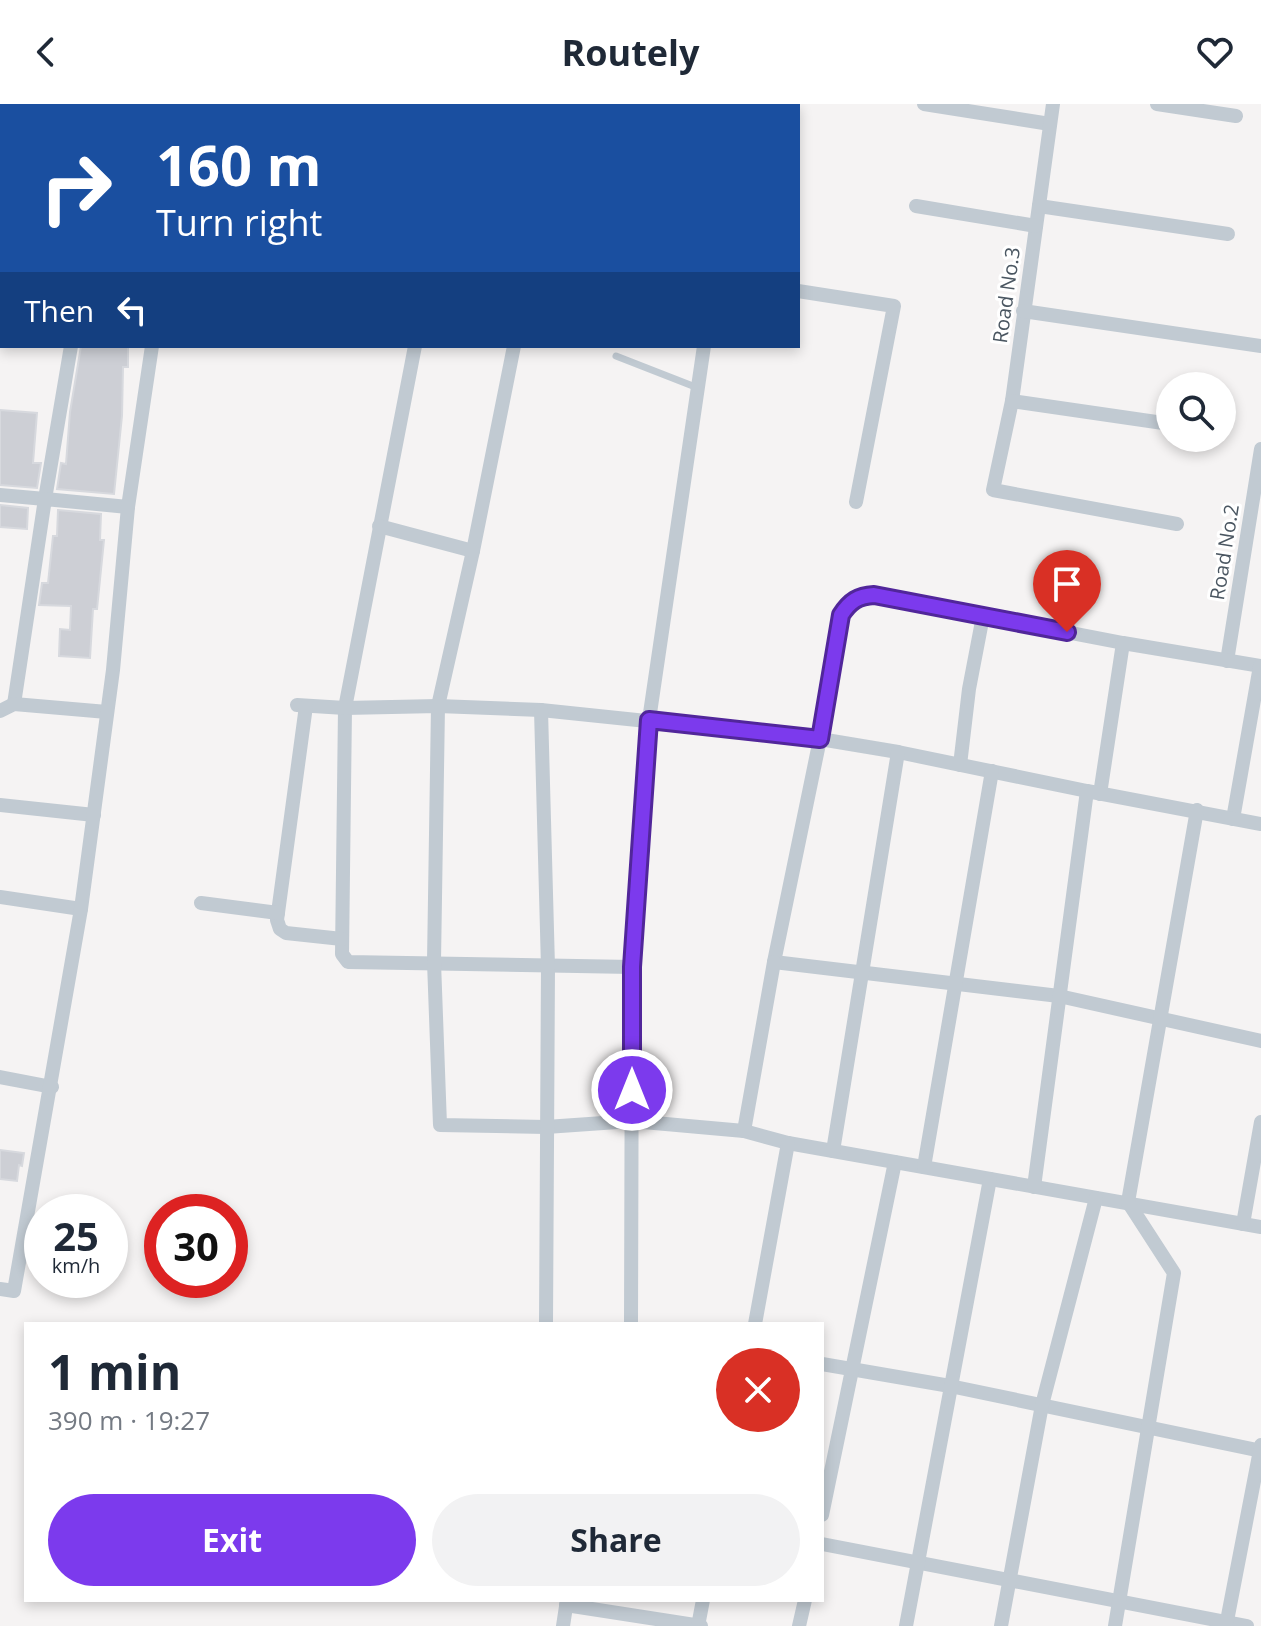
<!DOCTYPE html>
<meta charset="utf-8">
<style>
:root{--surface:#fff;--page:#f2f2f3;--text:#1f2937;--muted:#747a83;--accent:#7c3aed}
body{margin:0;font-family:"Open Sans",sans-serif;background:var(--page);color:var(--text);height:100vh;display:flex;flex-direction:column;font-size:30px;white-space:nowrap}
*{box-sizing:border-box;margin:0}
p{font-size:26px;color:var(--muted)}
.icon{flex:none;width:44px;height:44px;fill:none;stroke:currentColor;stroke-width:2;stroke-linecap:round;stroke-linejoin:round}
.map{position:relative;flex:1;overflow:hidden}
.side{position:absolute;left:24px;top:1218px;width:800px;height:280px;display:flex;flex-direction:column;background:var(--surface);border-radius:0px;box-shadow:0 4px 12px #0003}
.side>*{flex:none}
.hud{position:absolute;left:0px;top:0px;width:800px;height:244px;box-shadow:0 4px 12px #0003;background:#1a4fa0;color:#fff;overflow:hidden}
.tools{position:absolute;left:1156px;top:268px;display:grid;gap:16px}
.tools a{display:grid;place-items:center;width:80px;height:80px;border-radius:50%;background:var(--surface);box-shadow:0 4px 12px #0003;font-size:40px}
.speed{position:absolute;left:24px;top:1090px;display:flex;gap:16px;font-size:40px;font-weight:700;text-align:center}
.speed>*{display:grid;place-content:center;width:104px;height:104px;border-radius:50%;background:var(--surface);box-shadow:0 4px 12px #0003;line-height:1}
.speed small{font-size:20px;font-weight:400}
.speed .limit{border:12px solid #d22;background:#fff;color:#111}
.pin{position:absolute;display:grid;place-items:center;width:68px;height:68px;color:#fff;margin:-82px -34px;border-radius:50% 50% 50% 0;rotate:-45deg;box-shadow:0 0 8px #0007}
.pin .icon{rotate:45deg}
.me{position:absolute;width:88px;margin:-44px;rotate:0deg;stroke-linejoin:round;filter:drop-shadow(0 0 6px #0008)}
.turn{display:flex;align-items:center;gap:28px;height:168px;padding:0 24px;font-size:36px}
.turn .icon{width:104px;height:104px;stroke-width:2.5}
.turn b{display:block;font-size:56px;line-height:68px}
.then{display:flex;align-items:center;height:76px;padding:0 24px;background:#0003;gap:16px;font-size:30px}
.round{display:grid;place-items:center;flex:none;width:84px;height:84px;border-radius:42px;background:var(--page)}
.head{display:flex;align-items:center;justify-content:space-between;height:136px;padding:0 24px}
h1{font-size:48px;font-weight:700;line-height:60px}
.button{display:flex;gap:16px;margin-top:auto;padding:16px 24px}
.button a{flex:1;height:92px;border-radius:48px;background:var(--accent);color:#fff;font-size:32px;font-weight:700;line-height:92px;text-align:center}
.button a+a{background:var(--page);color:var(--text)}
header{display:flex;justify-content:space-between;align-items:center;height:104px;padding:0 24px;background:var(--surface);font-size:36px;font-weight:700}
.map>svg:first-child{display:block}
</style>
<header><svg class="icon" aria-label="back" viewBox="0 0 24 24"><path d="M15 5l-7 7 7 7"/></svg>Routely<svg class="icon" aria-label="heart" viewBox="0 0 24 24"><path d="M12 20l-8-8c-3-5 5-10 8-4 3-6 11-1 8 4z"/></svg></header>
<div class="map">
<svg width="1261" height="1522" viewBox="0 0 1261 1522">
<rect width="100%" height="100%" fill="#f5f3f3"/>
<g fill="#cdcfd5" stroke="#d7d9de" stroke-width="2">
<polygon points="81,242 128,243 128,263 123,263 122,312 114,390 57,385 61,359 66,360 70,308"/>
<polygon points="0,306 37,309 33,359 41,359 37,384 0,381"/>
<polygon points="0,401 28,404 27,425 0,423"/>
<polygon points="58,406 101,410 100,436 104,436 97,505 93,505 90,554 59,552 60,525 70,526 71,502 39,501 42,479 48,479 53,432 57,432"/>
<polygon points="0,1046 24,1049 22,1062 19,1061 17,1077 0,1075"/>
</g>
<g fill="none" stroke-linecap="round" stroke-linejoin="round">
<polyline stroke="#c1cad2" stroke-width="7" points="616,252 698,284"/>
<g stroke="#c1cad2" stroke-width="14">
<polyline points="924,0 1050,20"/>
<polyline points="1053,0 1012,297 993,386 1177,420"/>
<polyline points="1157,0 1236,12"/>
<polyline points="189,2 189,0"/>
<polyline points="467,2 467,0"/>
<polyline points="735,2 736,0"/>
<polyline points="916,102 1036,122"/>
<polyline points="1039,102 1228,130"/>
<polyline points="798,187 894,202 856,398"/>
<polyline points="1023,207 1261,242"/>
<polyline points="415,242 345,604 342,850 348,858 632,863"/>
<polyline points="514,242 473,447 438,602 434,858 440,1021 546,1023 632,1017 744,1027 788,1039 1261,1123"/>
<polyline points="1012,297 1170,320"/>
<polyline points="0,391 45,395 71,242"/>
<polyline points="379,422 473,447"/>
<polyline points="1227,557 1261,345"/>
<polyline points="14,600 45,395 128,403"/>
<polyline points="297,601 345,604 438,602 541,606 820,635 774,858 1059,892 1261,937"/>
<polyline points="306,602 277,816 280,825 286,829 342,835"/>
<polyline points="541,606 548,863 546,1220"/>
<polyline points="0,607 14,600 107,608"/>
<polyline points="960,661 969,585 983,512"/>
<polyline points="1087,687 898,648 820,635 841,511 855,495 874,491 1123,539"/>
<polyline points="1100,690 1123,539 1261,562"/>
<polyline points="0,701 94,711"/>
<polyline points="1233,715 1260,562"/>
<polyline points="0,793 81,805"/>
<polyline points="201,799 278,809"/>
<polyline points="0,973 52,983"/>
<polyline points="744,1027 774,858"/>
<polyline points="833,1047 898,648"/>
<polyline points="924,1063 992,667"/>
<polyline points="1034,1083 1087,687 1261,720"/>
<polyline points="1243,1120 1261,1018"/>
<polyline points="0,1185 14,1187 81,805 113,566 128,403 152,242"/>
<polyline points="631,1220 632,863 649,616 704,242"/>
<polyline points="755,1220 788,1039"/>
<polyline points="822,1260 950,1282 1261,1347"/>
<polyline points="822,1411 895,1058"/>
<polyline points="822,1440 1247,1522"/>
<polyline points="566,1501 701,1522"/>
<polyline points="563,1522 567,1496"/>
<polyline points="698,1522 703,1496"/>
<polyline points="799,1522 805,1496"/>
<polyline points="906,1522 990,1075"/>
<polyline points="1001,1522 1042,1301 1096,1094"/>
<polyline points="1115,1522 1174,1169 1128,1098 1197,706"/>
<polyline points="1226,1522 1261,1341"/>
</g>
</g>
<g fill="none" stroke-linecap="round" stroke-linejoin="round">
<g stroke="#51269a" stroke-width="20">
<path id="route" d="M632 986V863L649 616 820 635 841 511C850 497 858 492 874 491L1067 528"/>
</g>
<use href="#route" stroke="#7c3aed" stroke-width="14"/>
</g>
<g text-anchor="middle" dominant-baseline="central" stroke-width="6" stroke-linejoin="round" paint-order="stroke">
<g font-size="20" fill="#4a5661" stroke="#fff">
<text transform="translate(1006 191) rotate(-82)">Road No.3</text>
<text transform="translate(1224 448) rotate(-81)">Road No.2</text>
</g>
</g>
</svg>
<div class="tools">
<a><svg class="icon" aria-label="search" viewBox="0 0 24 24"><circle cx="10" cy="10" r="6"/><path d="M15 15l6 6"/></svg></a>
</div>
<div class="speed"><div>25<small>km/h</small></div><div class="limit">30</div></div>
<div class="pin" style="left:1067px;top:528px;background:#d93025"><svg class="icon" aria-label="arrive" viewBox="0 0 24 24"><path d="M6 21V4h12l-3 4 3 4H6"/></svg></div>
<svg class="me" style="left:632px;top:986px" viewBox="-20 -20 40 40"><circle r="17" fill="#7c3aed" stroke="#fff" stroke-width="3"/><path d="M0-11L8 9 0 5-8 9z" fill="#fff"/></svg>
<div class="hud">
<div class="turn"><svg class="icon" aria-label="right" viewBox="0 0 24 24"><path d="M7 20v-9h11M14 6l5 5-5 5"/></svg><div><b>160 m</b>Turn right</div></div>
<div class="then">Then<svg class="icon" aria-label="left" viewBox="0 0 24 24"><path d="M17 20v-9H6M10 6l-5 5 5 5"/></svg></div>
</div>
<section class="side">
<div class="head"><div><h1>1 min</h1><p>390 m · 19:27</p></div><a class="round" style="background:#d93025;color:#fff"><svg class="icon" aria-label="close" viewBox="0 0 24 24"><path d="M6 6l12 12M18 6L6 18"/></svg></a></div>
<div class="button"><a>Exit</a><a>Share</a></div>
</section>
</div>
